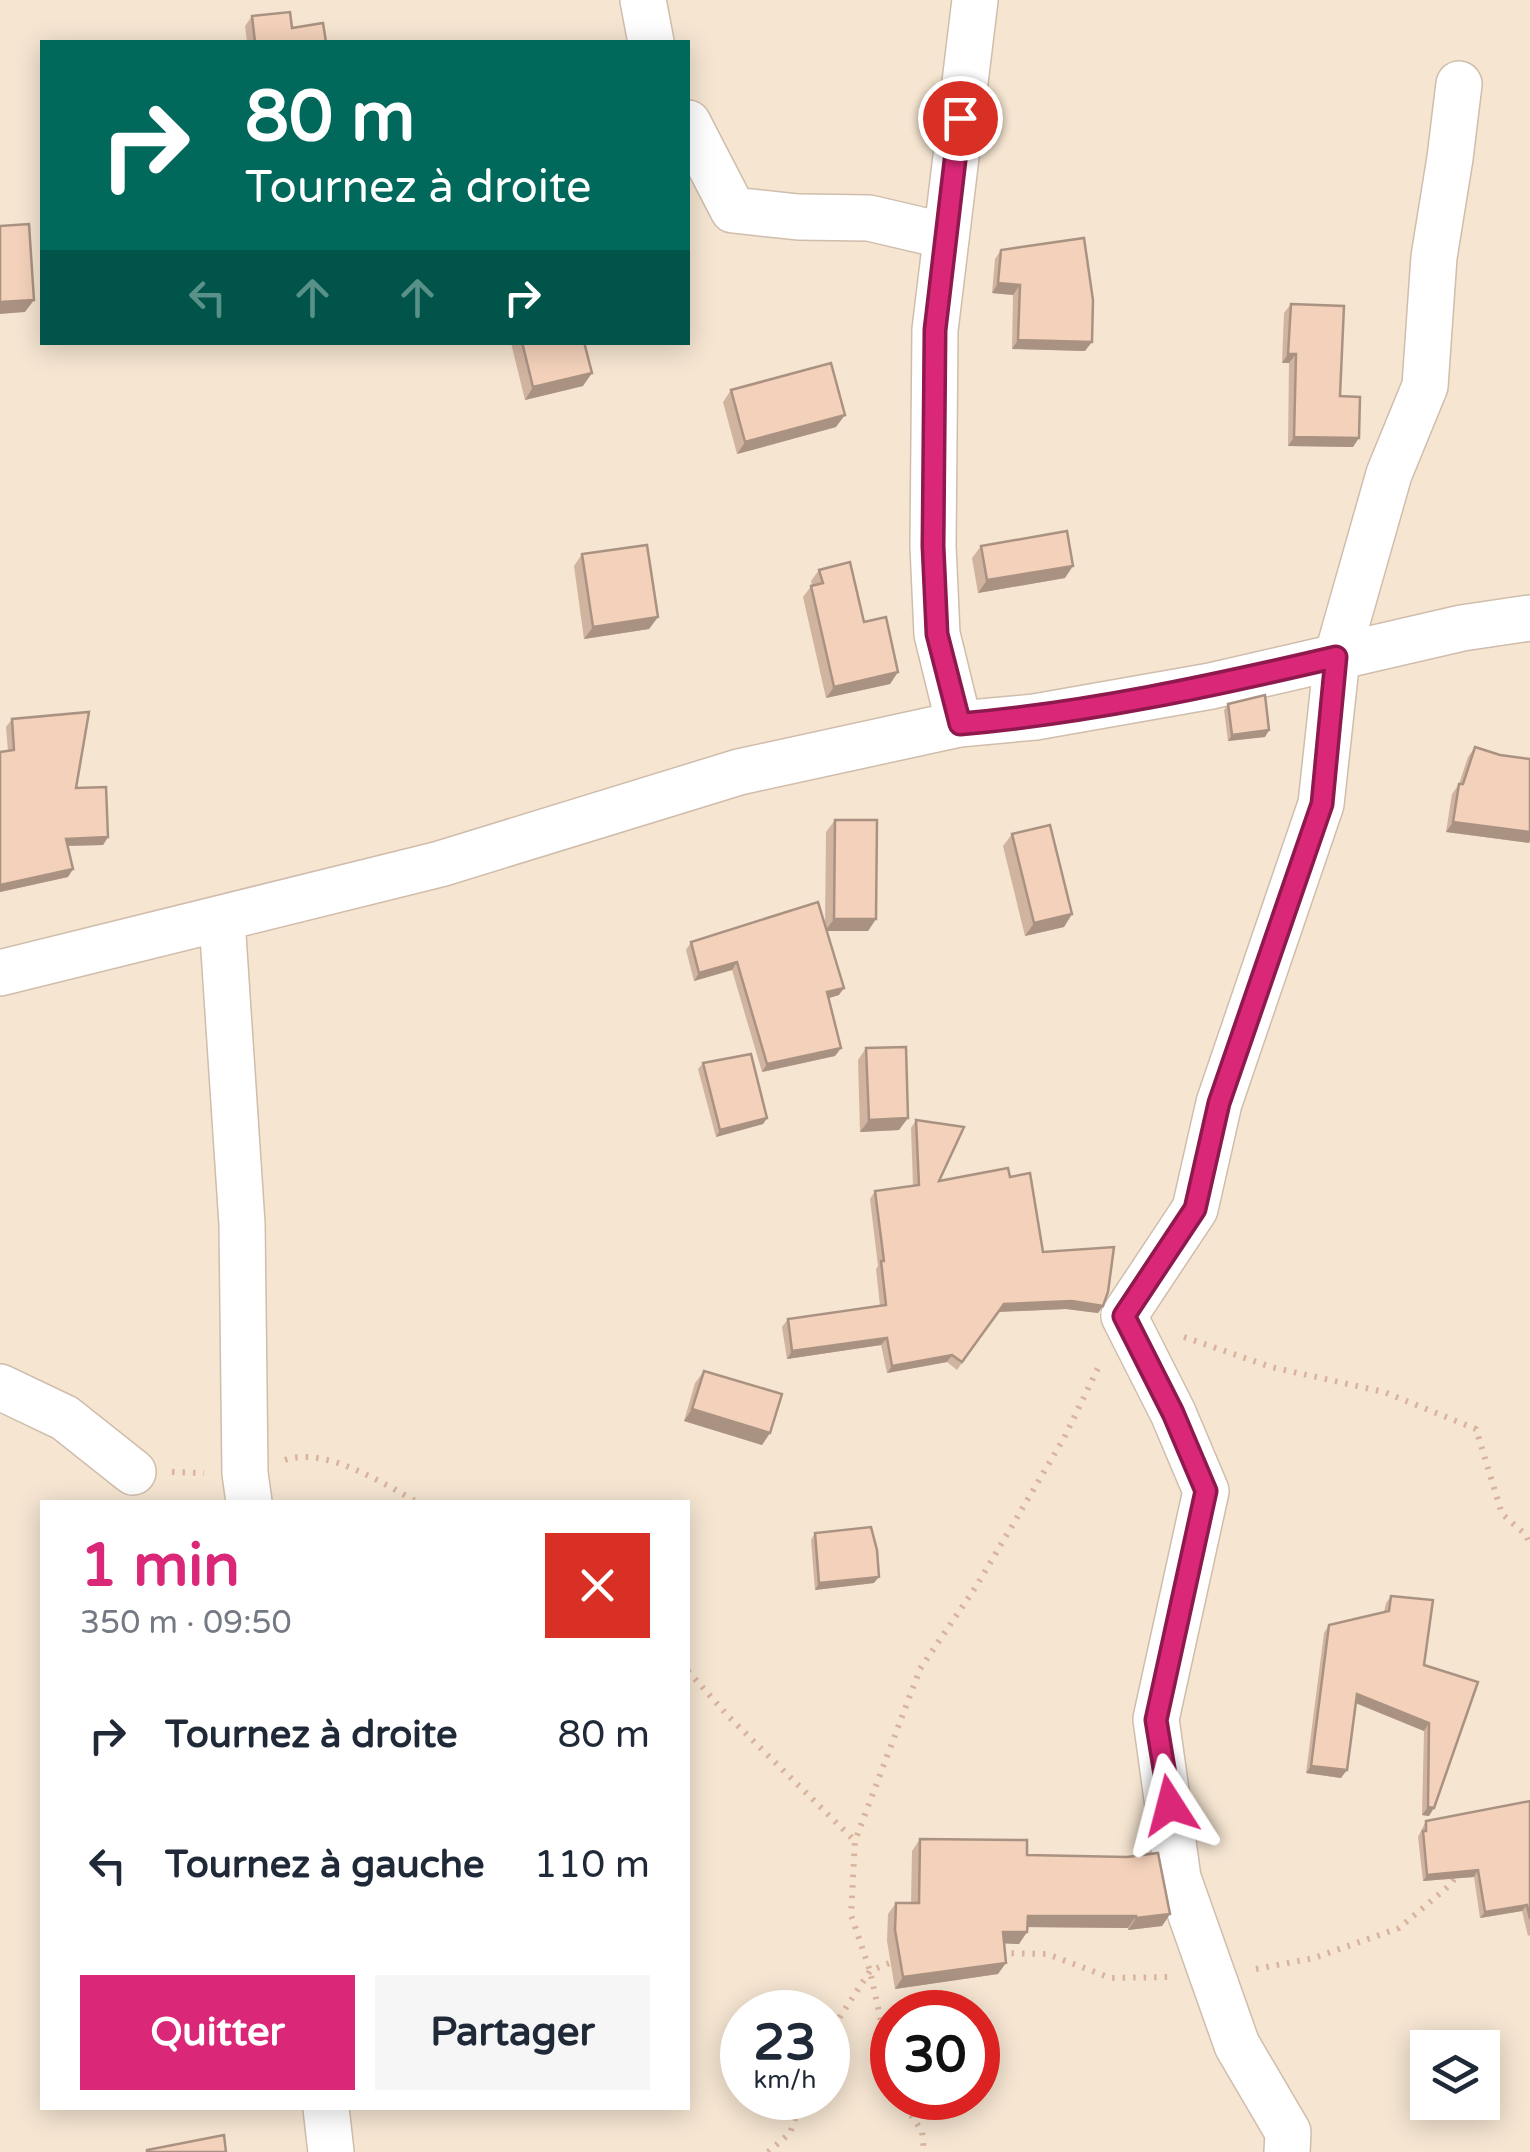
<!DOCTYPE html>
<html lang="fr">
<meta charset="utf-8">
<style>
:root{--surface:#fff;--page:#f6f6f7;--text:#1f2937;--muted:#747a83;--accent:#db2777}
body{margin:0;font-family:"Varela Round",sans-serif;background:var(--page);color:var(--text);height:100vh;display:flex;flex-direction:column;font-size:38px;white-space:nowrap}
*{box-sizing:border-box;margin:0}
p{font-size:32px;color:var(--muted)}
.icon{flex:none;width:55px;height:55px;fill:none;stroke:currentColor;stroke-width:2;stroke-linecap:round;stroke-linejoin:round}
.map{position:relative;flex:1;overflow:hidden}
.panel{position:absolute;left:40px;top:1500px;width:650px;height:610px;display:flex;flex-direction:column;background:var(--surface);border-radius:0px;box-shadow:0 5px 25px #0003}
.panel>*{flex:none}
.top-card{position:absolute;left:40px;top:40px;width:650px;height:305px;border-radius:0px;box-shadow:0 5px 25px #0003;background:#00695c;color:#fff;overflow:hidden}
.controls{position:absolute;left:1410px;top:2030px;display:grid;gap:20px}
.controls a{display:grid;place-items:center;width:90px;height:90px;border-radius:0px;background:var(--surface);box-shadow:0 5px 25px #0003;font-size:50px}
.speed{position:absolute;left:720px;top:1990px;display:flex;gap:20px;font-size:50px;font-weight:700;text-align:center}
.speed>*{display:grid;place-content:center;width:130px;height:130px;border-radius:50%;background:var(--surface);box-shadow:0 5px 25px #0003;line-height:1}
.speed small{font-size:25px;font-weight:400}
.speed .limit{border:15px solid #d22;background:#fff;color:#111}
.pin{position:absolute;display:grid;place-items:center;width:85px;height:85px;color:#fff;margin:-42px;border:5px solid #fff;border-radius:50%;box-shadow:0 2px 10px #0007}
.me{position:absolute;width:110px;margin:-55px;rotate:351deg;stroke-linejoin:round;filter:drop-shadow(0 0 8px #0008)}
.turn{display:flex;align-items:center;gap:35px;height:210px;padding:0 40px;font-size:45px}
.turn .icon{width:130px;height:130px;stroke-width:2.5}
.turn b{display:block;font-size:70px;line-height:85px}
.lanes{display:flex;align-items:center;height:95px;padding:0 40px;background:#0003;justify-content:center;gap:50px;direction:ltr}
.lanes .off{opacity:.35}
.round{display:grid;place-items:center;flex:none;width:105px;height:105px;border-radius:0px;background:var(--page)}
.summary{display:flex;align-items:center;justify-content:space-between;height:170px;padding:0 40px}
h1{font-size:60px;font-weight:700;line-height:75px;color:var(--accent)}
.button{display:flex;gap:20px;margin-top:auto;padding:20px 40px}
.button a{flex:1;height:115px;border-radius:0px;background:var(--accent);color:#fff;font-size:40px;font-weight:700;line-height:115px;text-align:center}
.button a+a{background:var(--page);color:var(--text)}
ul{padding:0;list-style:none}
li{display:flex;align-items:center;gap:30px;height:130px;padding:0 40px}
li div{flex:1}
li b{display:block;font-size:38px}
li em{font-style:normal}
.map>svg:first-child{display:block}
</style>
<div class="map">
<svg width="1530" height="2152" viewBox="0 0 1530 2152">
<rect width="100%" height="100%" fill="#fdf3e3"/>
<path fill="#f5e5d1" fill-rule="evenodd" d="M0 0H1530V2152H0ZM42 42H688V342H42ZM42 1502H688V2108H42ZM742 2012H828V2098H742ZM892 2012H978V2098H892ZM1428 2048H1482V2102H1428Z"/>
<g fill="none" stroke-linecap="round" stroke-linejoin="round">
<g stroke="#d0bdac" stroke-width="48">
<g id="minor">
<polyline points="643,0 651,42"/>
<polyline points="688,123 733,210 798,217 869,218 946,236"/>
<polyline points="959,724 937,634 933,546 935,330 975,0"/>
<polyline points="222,920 242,1224 245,1473 249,1502"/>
<polyline points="0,973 440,864 739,772 959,724 1035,717 1211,686 1462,628 1530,618"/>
<polyline points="0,1387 65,1418 133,1472"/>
<polyline points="326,2108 331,2152"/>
<polyline points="1287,2152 1288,2132 1237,2045 1178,1878 1156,1719 1206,1491 1173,1413 1124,1316 1195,1209 1219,1103 1321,804 1337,657 1389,474 1425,386 1434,257 1450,158 1459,84"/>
</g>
</g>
<g stroke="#d8b49d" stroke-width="6" stroke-dasharray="2.5 8" stroke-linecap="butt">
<polyline points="1184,1337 1271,1367 1384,1392 1476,1429 1502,1514 1526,1535 1530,1545"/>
<path d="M285 1460C324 1446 383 1483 417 1502"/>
<polyline points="172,1472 204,1473"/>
<polyline points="688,1671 728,1716 855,1841"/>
<polyline points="1001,1953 1047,1954 1111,1978 1169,1977"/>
<polyline points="1256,1969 1314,1958 1399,1928 1450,1885 1459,1872"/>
<polyline points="828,2035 870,1971 895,1961"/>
<polyline points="892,2071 870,1971 851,1915 855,1841 920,1669 977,1585 1064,1438 1100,1364"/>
<polyline points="899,2098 922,2131 924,2152"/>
<polyline points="768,2152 790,2133 802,2098"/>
</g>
<use href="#minor" stroke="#fff" stroke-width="45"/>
</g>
<g fill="#d1b4a0">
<polygon points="252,16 292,28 326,42 247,42 245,26"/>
<polygon points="1001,250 1085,351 1012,349 1013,295 992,293 995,259"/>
<polygon points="1291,304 1340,396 1353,447 1288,446 1289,363 1282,363 1284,313"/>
<polygon points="584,342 583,386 525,400 511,343"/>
<polygon points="731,390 836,427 737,454 723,402"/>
<polygon points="981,546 1065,578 978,593 972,558"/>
<polygon points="582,554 658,617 649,629 584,639 574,566"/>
<polygon points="819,570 864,622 898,672 890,684 826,698 803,597 812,585 811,581"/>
<polygon points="1228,704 1269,730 1265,737 1228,741 1224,710"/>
<polygon points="12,719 76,788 108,837 103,845 68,846 73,869 68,877 0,892 0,752 8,751 6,727"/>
<polygon points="1475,747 1529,843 1446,832 1452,794 1459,784 1468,757"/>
<polygon points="835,820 876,919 868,931 827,931 839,995 829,998 841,1048 835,1056 762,1072 732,970 694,981 686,950 691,942 825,926 826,832"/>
<polygon points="1012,834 1072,914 1064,927 1025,936 1003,846"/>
<polygon points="866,1048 899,1130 860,1132 858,1060"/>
<polygon points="703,1063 767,1118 763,1124 716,1137 698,1069"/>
<polygon points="916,1120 939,1181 1010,1177 1043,1252 1103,1306 1098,1313 1066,1309 998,1312 957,1370 947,1362 887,1373 881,1345 787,1359 782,1327 788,1319 880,1306 876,1269 878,1266 870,1199 875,1191 913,1186 911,1128"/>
<polygon points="704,1371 770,1433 762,1445 684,1421 695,1383"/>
<polygon points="815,1533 874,1583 815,1590 811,1540"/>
<polygon points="1391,1596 1424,1665 1478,1682 1429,1816 1422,1815 1424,1731 1355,1703 1341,1778 1306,1773 1324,1633 1329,1625 1384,1612 1386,1603"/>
<polygon points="1530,1801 1530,1935 1528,1936 1522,1911 1480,1918 1474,1877 1423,1881 1418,1837 1426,1821"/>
<polygon points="920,1839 1027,1855 1170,1914 1162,1926 1128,1930 1128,1928 1027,1927 1027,1932 1019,1944 1004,1943 998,1974 895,1989 887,1941 888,1914 896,1903 911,1903 912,1851"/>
</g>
<g fill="#aa9282">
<polygon points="998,283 1020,285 1013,295 992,293"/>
<polygon points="34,300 25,312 0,314 0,302"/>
<polygon points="1018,340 1092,342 1085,351 1012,349"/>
<polygon points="1288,354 1296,354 1289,363 1282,363"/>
<polygon points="592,373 583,386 525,400 533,387"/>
<polygon points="845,415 836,427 737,454 745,442"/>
<polygon points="1294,437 1359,438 1353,447 1288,446"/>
<polygon points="1073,566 1065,578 978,593 987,580"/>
<polygon points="658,617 649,629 584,639 593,627"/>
<polygon points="898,672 890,684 826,698 834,687"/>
<polygon points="1269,730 1265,737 1228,741 1232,735"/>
<polygon points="1453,822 1530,832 1530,841 1529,843 1446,832"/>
<polygon points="108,837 103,845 61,846 66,839"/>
<polygon points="73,869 68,877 0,892 0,885"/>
<polygon points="1072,914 1064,927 1025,936 1034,923"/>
<polygon points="834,919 876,919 868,931 825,931"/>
<polygon points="737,962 732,970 694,981 699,973"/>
<polygon points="844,988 839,995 822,1000 827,992"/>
<polygon points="841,1048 835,1056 762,1072 767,1064"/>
<polygon points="767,1118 763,1124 716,1137 720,1130"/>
<polygon points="908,1118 899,1130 860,1132 869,1120"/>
<polygon points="1072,1301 1103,1306 1098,1313 1066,1309 998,1312 1004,1304"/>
<polygon points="887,1338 881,1345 787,1359 792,1351"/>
<polygon points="952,1355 947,1362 887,1373 892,1366"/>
<polygon points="692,1409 770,1433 762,1445 684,1421"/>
<polygon points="879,1577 874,1583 815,1590 819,1583"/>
<polygon points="1357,1694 1429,1723 1424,1731 1351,1701"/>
<polygon points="1311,1766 1347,1770 1341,1778 1306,1773"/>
<polygon points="1428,1807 1434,1808 1429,1816 1422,1815"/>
<polygon points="1478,1870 1474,1877 1423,1881 1427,1875"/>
<polygon points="1527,1905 1522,1911 1480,1918 1485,1912"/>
<polygon points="1170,1914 1162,1926 1128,1930 1136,1918"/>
<polygon points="1028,1916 1136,1916 1128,1928 1020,1927"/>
<polygon points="1003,1932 1027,1932 1019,1944 994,1943"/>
<polygon points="1006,1963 998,1974 895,1989 903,1977"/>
</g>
<g fill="#f3d1ba" stroke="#aa9282" stroke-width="2.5">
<polygon points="290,12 292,28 323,23 326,42 255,42 252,16"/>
<polygon points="29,224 34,300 0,302 0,226"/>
<polygon points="1084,238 1093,300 1092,342 1018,340 1020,285 998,283 1001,250"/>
<polygon points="1291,304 1344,306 1340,396 1360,397 1359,438 1294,437 1296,354 1288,354"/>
<polygon points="522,342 584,342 592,373 533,387"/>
<polygon points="831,363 845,415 745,442 731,390"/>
<polygon points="1067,531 1073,566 987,580 981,546"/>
<polygon points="647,545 658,617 593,627 582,554"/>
<polygon points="850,562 864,622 886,617 898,672 834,687 811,586 823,583 819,570"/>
<polygon points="1265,695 1269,730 1232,735 1228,704"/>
<polygon points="89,712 76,788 106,787 108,837 66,839 73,869 0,885 0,752 14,750 12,719"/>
<polygon points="1475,747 1500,755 1530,759 1530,832 1453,822 1459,784 1463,784"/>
<polygon points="835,820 877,820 876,919 834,919"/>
<polygon points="1050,825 1072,914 1034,923 1012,834"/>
<polygon points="818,902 844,988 827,992 841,1048 767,1064 737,962 699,973 691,942"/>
<polygon points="906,1047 908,1118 869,1120 866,1048"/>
<polygon points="751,1054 767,1118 720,1130 703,1063"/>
<polygon points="916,1120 964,1127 939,1181 1008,1168 1010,1177 1030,1173 1043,1252 1114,1247 1108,1292 1103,1306 1072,1301 1004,1304 962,1362 952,1355 892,1366 887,1338 792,1351 788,1319 886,1305 881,1261 884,1261 875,1191 919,1185"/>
<polygon points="704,1371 782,1394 770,1433 692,1409"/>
<polygon points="871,1527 877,1550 879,1577 819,1583 815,1533"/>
<polygon points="1391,1596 1433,1600 1424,1665 1478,1682 1434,1808 1428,1807 1429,1723 1357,1694 1347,1770 1311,1766 1329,1625 1389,1611"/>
<polygon points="1530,1801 1530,1919 1527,1905 1485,1912 1478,1870 1427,1875 1423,1831 1426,1831 1426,1821"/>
<polygon points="920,1839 1027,1840 1027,1855 1127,1857 1158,1853 1170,1914 1136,1918 1136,1916 1028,1916 1027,1932 1003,1932 1006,1963 903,1977 895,1930 896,1903 919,1903"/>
<polygon points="224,2135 226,2152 147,2152 147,2150"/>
</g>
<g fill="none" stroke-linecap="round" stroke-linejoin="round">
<g stroke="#8e194d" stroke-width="25">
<path id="route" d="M960 118 935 330 933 546 937 634 960 724C1087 713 1212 686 1336 657L1322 804 1219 1103 1195 1209 1124 1316 1173 1413 1206 1491 1156 1720 1170 1805"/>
</g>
<use href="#route" stroke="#db2777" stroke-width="18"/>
</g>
</svg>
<div class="controls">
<a><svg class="icon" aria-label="layers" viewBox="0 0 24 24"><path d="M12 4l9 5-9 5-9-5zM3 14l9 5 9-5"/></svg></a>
</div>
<div class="speed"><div>23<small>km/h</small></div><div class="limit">30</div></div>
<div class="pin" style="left:960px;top:118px;background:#d93025"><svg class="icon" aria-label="arrive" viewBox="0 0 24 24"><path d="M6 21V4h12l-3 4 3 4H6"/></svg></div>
<svg class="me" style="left:1170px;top:1805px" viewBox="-20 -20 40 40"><path d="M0-17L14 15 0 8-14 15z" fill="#db2777" stroke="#fff" stroke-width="4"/></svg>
<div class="top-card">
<div class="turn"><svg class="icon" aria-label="right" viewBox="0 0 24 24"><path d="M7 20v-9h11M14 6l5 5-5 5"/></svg><div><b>80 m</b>Tournez à droite</div></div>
<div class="lanes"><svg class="icon off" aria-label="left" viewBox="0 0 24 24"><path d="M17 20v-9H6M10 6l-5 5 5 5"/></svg><svg class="icon off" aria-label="ahead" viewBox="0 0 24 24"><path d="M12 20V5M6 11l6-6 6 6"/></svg><svg class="icon off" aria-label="ahead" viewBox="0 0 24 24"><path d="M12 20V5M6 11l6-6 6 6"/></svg><svg class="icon" aria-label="right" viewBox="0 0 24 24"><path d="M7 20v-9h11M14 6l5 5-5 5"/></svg></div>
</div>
<section class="panel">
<div class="summary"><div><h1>1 min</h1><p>350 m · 09:50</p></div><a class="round" style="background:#d93025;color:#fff"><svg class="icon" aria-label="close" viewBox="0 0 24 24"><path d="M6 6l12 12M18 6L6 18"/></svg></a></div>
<ul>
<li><svg class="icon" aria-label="right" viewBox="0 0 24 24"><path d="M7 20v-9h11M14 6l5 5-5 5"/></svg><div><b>Tournez à droite</b></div><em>80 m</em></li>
<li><svg class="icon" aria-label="left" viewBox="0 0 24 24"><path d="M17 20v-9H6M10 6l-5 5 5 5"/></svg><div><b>Tournez à gauche</b></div><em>110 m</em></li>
</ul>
<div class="button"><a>Quitter</a><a>Partager</a></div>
</section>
</div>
